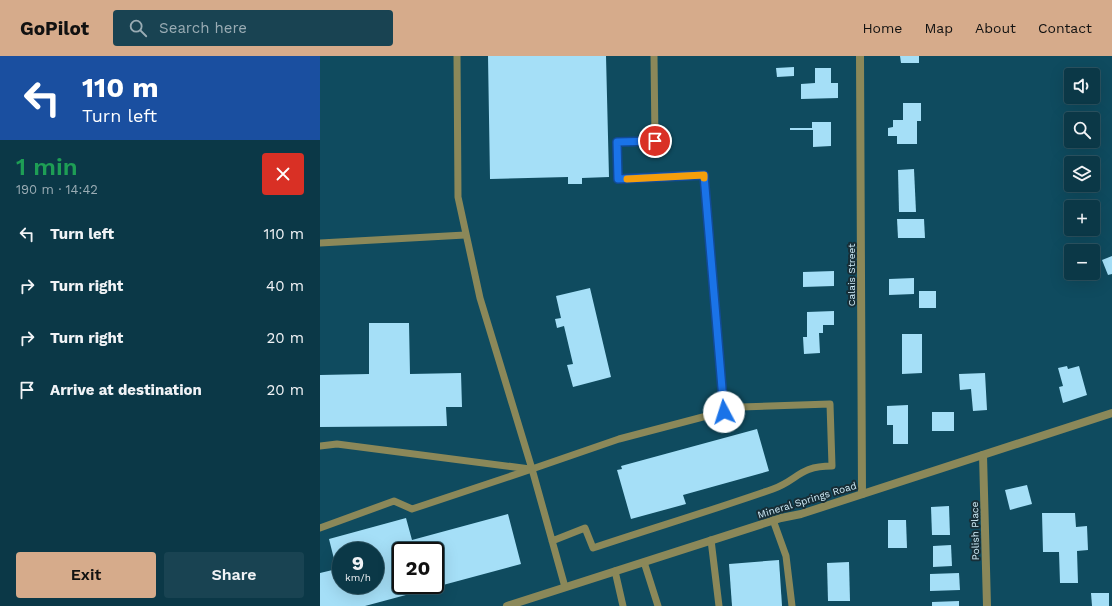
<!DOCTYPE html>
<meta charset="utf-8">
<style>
:root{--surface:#0b3847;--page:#194352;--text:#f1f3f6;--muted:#9aacb4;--line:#2b5260;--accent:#d6ab8b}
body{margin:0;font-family:"Work Sans",sans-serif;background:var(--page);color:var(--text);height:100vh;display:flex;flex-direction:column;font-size:15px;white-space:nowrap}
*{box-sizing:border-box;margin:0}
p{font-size:13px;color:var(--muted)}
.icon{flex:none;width:22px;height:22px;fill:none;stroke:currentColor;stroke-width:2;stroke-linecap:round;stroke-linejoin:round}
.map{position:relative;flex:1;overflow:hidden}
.panel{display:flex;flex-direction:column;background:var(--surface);width:320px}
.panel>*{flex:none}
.hud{background:#1a4fa0;color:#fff;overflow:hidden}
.controls{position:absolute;left:744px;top:12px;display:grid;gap:8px}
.controls a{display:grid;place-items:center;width:36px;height:36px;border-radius:4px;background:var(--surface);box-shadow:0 4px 16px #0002,0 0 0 1px var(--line);font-size:20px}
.speed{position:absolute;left:12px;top:486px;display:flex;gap:8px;font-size:20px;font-weight:700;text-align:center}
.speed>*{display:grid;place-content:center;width:52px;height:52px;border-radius:50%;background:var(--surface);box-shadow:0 4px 16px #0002,0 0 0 1px var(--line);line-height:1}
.speed small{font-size:10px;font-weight:400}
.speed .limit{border:2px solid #111;border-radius:6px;background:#fff;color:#111}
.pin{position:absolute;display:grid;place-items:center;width:34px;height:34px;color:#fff;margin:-17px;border:2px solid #fff;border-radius:50%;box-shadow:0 1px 4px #0007}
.me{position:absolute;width:44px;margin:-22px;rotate:355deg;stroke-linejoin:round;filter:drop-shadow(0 0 3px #0008)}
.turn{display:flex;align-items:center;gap:14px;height:84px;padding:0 16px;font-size:18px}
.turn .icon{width:52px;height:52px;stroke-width:2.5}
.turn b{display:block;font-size:28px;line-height:34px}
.round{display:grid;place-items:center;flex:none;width:42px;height:42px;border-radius:4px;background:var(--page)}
.summary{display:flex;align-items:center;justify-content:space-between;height:68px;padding:0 16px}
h1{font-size:24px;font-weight:600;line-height:30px;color:#1e9e55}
.primary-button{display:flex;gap:8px;margin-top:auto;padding:8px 16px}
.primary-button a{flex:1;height:46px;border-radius:4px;background:var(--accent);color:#111;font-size:16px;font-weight:600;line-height:46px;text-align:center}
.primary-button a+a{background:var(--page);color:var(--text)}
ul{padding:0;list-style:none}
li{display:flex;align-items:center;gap:12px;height:52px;padding:0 16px}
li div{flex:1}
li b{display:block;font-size:15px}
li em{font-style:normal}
header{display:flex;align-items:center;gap:24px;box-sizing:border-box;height:56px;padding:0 20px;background:var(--accent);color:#111}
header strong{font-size:19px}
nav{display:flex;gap:22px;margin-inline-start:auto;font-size:14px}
.search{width:280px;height:36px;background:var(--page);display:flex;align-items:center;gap:10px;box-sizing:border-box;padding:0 14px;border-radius:4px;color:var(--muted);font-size:15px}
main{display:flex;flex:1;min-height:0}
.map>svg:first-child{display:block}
</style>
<header>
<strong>GoPilot</strong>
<div class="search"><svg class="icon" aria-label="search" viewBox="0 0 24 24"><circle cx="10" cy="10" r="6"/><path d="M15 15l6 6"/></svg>Search here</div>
<nav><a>Home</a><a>Map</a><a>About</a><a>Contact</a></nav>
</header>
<main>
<section class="panel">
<div class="hud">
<div class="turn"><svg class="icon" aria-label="left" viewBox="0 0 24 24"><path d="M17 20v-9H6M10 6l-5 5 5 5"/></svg><div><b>110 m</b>Turn left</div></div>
</div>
<div class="summary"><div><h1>1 min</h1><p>190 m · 14:42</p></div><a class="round" style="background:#d93025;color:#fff"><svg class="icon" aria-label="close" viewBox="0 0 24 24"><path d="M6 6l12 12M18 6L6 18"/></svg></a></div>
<ul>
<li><svg class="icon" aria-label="left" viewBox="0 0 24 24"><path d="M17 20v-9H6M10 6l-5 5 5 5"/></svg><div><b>Turn left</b></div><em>110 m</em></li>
<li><svg class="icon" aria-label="right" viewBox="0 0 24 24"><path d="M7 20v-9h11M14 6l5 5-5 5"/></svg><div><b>Turn right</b></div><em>40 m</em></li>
<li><svg class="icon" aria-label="right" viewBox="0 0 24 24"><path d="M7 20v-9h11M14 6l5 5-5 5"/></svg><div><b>Turn right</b></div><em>20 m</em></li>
<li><svg class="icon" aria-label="arrive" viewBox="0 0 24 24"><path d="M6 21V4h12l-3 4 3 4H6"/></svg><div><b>Arrive at destination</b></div><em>20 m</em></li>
</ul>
<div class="primary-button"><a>Exit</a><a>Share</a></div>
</section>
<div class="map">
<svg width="792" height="550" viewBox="0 0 792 550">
<rect width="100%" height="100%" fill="#0f4b5f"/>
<g fill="#a5dff7" fill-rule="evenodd">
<polygon points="168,0 286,0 289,121 262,122 262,128 248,128 248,121 170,123"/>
<polygon points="580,0 599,0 599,7 581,7"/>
<polygon points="474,11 474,20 457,21 456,12"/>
<polygon points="495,12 511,12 511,27 518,27 518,42 481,43 481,28 495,27"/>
<polygon points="583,47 601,47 601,65 597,65 597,88 577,88 577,80 568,80 568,72 573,71 573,64 583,64"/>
<polygon points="492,66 511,66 511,90 493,91 493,74 470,74 470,72 492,72"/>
<polygon points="594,113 596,156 579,156 578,114"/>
<polygon points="577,163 604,163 605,182 578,182"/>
<polygon points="792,200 792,218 788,219 782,204"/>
<polygon points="514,215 514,230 483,231 483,216"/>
<polygon points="594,222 594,238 569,239 569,223"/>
<polygon points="270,232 291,321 253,331 247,309 253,308 244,270 237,272 235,263 241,262 236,240"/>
<rect x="599" y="235" width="17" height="17"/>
<polygon points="514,255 514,269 503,269 503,277 499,277 500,297 484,298 483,281 487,281 487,256"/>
<polygon points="49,267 89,267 90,318 141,317 142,351 126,351 127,370 0,371 0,319 49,318"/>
<polygon points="582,278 602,278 602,317 582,318"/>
<polygon points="747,310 748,313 759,310 767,339 743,347 739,331 743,330 738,312"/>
<polygon points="665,317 667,354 653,355 651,333 640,334 639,318"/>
<polygon points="588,349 588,388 573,388 573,369 567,369 567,350"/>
<rect x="612" y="356" width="22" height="19"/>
<polygon points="437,373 449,415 363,439 366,448 311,463 297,414 302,413 301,410"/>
<polygon points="707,429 712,448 690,454 685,434"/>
<polygon points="629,450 630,479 612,479 611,451"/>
<polygon points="722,457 755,457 756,471 767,470 768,494 757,495 758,527 740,527 739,496 723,496"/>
<path d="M188 458 201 508 45 550H0V517L21 512V529H55V495L49 494 21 495V501L14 503 9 483 86 462 92 484ZM81 495H115V529H81Z"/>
<polygon points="568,464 586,464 587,492 568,492"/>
<polygon points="631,489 632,510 613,511 613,490"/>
<polygon points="459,504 462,550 412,550 409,508"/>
<polygon points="529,506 530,545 508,545 507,507"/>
<polygon points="639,517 640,534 610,535 610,518"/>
<polygon points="771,537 789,537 789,550 772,550"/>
<polygon points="639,545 639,550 612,550 612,546"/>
</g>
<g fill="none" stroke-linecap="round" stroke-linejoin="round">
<g stroke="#8b8859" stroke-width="7">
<polyline points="137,0 138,141 160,242 212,413"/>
<polyline points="334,0 335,85 297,86 298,123 384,119 404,356"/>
<polyline points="0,187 145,179"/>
<polyline points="0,390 17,388 210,413"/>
<polyline points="453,464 466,500 472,550"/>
<polyline points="0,472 74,445 92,453 212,413"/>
<polyline points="391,484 399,550"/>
<path d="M232 485 265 472 273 492C333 472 393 454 453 433 478 424 479 410 512 410L510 348 421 351 299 383 212 413 245 531"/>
<polyline points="324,506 338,550"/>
<polyline points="295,515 303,550"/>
</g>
<g stroke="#8b8859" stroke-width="8">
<polyline points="540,0 542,438"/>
<polyline points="663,399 667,550"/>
</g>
<polyline stroke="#8b8859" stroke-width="8" points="187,550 461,462 481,458 792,357"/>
</g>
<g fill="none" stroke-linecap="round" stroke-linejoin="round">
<g stroke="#114b97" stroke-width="10">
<polyline id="route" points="335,85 297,86 298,123 384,119 404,356"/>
</g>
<use href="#route" stroke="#1a73e8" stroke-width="7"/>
<polyline stroke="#f59e0b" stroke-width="7" points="307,123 384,119 384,122"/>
</g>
<g text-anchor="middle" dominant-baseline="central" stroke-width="4" stroke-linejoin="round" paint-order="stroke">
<g font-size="10" fill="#d1edf9" stroke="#172e37">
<text transform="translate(531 219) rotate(-90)">Calais Street</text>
<text transform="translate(487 444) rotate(-17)">Mineral Springs Road</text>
<text transform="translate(655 475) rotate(-91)">Polish Place</text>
</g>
</g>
</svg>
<div class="controls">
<a><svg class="icon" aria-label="sound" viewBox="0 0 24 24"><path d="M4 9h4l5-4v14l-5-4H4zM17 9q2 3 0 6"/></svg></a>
<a><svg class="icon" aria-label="search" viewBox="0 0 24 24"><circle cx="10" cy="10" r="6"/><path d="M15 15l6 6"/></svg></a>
<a><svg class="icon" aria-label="layers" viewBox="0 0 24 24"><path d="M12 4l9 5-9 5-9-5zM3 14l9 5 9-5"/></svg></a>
<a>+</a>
<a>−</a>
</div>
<div class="speed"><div>9<small>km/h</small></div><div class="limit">20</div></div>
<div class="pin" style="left:335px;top:85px;background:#d93025"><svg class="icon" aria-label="arrive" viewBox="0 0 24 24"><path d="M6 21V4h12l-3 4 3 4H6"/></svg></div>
<svg class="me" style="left:404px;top:356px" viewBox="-20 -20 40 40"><circle r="19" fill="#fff"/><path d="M0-13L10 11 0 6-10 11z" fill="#1a73e8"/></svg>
</div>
</main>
